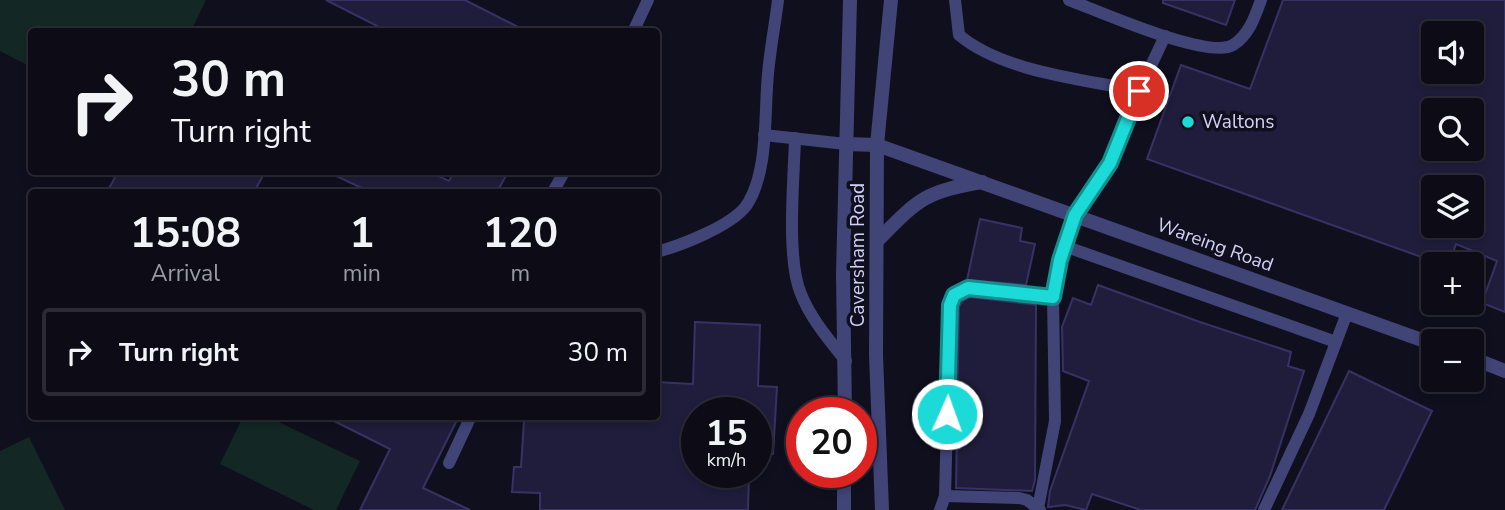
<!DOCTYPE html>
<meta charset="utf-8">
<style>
:root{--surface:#0c0b16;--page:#1a1923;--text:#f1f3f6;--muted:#9a9ba1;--line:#2c2b35}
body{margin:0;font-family:"Nunito Sans",sans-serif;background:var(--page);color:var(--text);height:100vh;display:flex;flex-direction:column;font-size:26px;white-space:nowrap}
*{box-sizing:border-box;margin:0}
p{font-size:23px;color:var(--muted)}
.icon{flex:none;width:38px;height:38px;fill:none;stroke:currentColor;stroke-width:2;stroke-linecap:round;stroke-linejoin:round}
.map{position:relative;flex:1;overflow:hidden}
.panel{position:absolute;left:28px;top:189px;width:632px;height:231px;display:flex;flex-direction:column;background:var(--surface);border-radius:7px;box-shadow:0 4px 10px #0003,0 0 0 2px var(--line)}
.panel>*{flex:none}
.banner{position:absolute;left:28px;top:28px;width:632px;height:147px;border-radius:7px;box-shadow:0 4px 10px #0003,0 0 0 2px var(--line);background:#0c0b16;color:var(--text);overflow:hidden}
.controls{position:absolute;left:1421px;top:21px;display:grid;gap:14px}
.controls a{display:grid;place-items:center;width:63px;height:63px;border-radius:7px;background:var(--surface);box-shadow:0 4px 10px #0003,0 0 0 2px var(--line);font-size:35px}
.speed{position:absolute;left:681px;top:397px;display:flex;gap:14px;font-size:35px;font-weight:700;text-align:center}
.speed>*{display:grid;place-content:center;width:91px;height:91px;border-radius:50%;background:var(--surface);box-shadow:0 4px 10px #0003,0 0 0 2px var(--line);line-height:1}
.speed small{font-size:18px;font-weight:400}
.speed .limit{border:10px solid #d22;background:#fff;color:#111}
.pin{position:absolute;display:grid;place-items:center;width:60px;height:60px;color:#fff;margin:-30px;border:4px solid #fff;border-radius:50%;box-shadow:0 2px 7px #0007}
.me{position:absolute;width:77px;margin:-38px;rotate:2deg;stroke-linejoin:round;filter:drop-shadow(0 0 5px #0008)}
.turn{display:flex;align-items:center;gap:24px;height:147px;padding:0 28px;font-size:32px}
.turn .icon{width:91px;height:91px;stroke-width:2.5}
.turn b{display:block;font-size:49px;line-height:60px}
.eta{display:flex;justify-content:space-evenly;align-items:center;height:119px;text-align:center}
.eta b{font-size:42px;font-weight:700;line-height:49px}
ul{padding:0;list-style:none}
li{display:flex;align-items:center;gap:21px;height:88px;margin:0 14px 10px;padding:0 14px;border:4px solid var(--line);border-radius:7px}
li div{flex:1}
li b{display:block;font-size:26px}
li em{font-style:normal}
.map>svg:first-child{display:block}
</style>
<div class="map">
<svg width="1505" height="510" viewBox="0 0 1505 510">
<rect width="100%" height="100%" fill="#100f1e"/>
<g fill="#132724">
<polygon points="0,0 206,0 191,31 32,32 31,67 0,51"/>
<polygon points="243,417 268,417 360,461 336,510 314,510 220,464"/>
<polygon points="29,437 65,510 0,510 0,451"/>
</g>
<g fill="#201d3c" stroke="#373265" stroke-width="2" fill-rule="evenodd">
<polygon points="326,0 465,0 528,32 389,32"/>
<polygon points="1163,0 1235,0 1226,25 1163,3"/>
<path d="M1283 0H1505V312L1482 303 1497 261 1456 244 1449 264H1441L1147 159 1181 65 1250 89ZM1433 33H1472V72H1433ZM1433 110H1472V149H1433ZM1433 187H1472V226H1433Z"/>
<polygon points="118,172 265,172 254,192 107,192"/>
<polygon points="328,172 430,172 449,181 454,172 508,172 497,192 370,192"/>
<polygon points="980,219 1022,228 1020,241 1035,244 1026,285 967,280"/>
<polygon points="1098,285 1200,322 1291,352 1288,366 1304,371 1270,476 1255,510 1141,510 1092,494 1086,510 1065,505 1048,507 1050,491 1089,381 1063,371 1062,327 1073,298 1091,305"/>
<polygon points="970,297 1036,305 1035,480 1032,491 956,488 959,307 963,301"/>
<polygon points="695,322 760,325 758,386 777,387 773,454 756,453 756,413 696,413 696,472 749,472 748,510 540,510 540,493 512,492 514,467 521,467 524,421 546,421 547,416 656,416 656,382 693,384"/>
<polygon points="1349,371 1432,411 1384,510 1282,510"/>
<polygon points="324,416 459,416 423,488 470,510 360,510 390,449"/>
</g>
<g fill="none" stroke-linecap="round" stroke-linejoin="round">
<g stroke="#404477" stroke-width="12">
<path d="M955 0 959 35C1003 72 1083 79 1139 91"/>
<path d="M1069 0C1099 11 1208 60 1233 45 1249 35 1255 17 1261 0"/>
<polyline points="633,32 648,0"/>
<polyline points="764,135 846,144"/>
<path d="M795 138C794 179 786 259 801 294 811 319 829 340 846 361"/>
<polyline points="553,192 564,172"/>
<polyline points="1064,246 1336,342"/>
<path d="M656 252C680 246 731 226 746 206 769 173 764 113 768 74 770 50 775 25 778 0"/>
<polyline points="449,463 471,416"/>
<polyline points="945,496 1019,498 1027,500 1040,510"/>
<polyline points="1038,508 1055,421 1053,297 1060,260 1075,215 1110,163 1139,91 1165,36"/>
<polyline points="940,510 945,496 950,305 954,295 968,288 1053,297"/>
<polyline points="1264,510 1309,414 1347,313"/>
</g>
<g stroke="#404477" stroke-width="14">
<polyline points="846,144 877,145 1433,344"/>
<path d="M877 241C917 201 924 191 982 182"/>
<polyline points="1472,358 1505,371"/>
<polyline points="845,413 843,274 850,0"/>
<polyline points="844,510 844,472"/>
<polyline points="882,510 876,355 877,145 891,0"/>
</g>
</g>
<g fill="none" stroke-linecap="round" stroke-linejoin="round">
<g stroke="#128e8c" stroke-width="18">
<polyline id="route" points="947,414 950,305 954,295 968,288 1053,297 1060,260 1075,215 1110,163 1139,91"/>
</g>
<use href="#route" stroke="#1cdad8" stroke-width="12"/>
</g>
<circle fill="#1cdad8" stroke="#100f1e" stroke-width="2.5" cx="1188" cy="122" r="7"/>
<g text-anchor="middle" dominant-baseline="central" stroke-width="7" stroke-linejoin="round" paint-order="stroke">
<g font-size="19" fill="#d2d2f9" stroke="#100f1e" text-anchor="start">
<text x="1202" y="122">Waltons</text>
</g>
<g font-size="19" fill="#d2d2f9" stroke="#100f1e">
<text transform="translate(1215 245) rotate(20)">Wareing Road</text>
<text transform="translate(858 255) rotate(-90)">Caversham Road</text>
</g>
</g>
</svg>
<div class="controls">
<a><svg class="icon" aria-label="sound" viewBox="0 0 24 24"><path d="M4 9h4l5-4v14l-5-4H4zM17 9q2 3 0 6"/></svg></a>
<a><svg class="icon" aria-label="search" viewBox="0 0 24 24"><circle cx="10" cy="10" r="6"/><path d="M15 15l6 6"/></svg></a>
<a><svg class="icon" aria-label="layers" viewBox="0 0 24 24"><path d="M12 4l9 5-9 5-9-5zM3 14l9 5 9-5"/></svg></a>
<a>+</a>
<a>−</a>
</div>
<div class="speed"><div>15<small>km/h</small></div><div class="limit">20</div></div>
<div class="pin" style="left:1139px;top:91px;background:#d93025"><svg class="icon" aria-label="arrive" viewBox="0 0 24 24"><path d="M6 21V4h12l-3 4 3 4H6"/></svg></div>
<svg class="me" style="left:947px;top:414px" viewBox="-20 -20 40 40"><circle r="17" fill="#1cdad8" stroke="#fff" stroke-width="3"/><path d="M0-11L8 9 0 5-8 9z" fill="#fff"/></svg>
<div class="banner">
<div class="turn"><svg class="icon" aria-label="right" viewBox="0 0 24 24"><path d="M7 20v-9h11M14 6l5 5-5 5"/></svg><div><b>30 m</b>Turn right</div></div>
</div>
<section class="panel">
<div class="eta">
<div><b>15:08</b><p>Arrival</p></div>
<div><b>1</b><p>min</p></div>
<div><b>120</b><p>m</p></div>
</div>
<ul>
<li><svg class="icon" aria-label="right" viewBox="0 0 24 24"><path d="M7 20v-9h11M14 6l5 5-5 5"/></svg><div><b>Turn right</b></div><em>30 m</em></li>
</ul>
</section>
</div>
